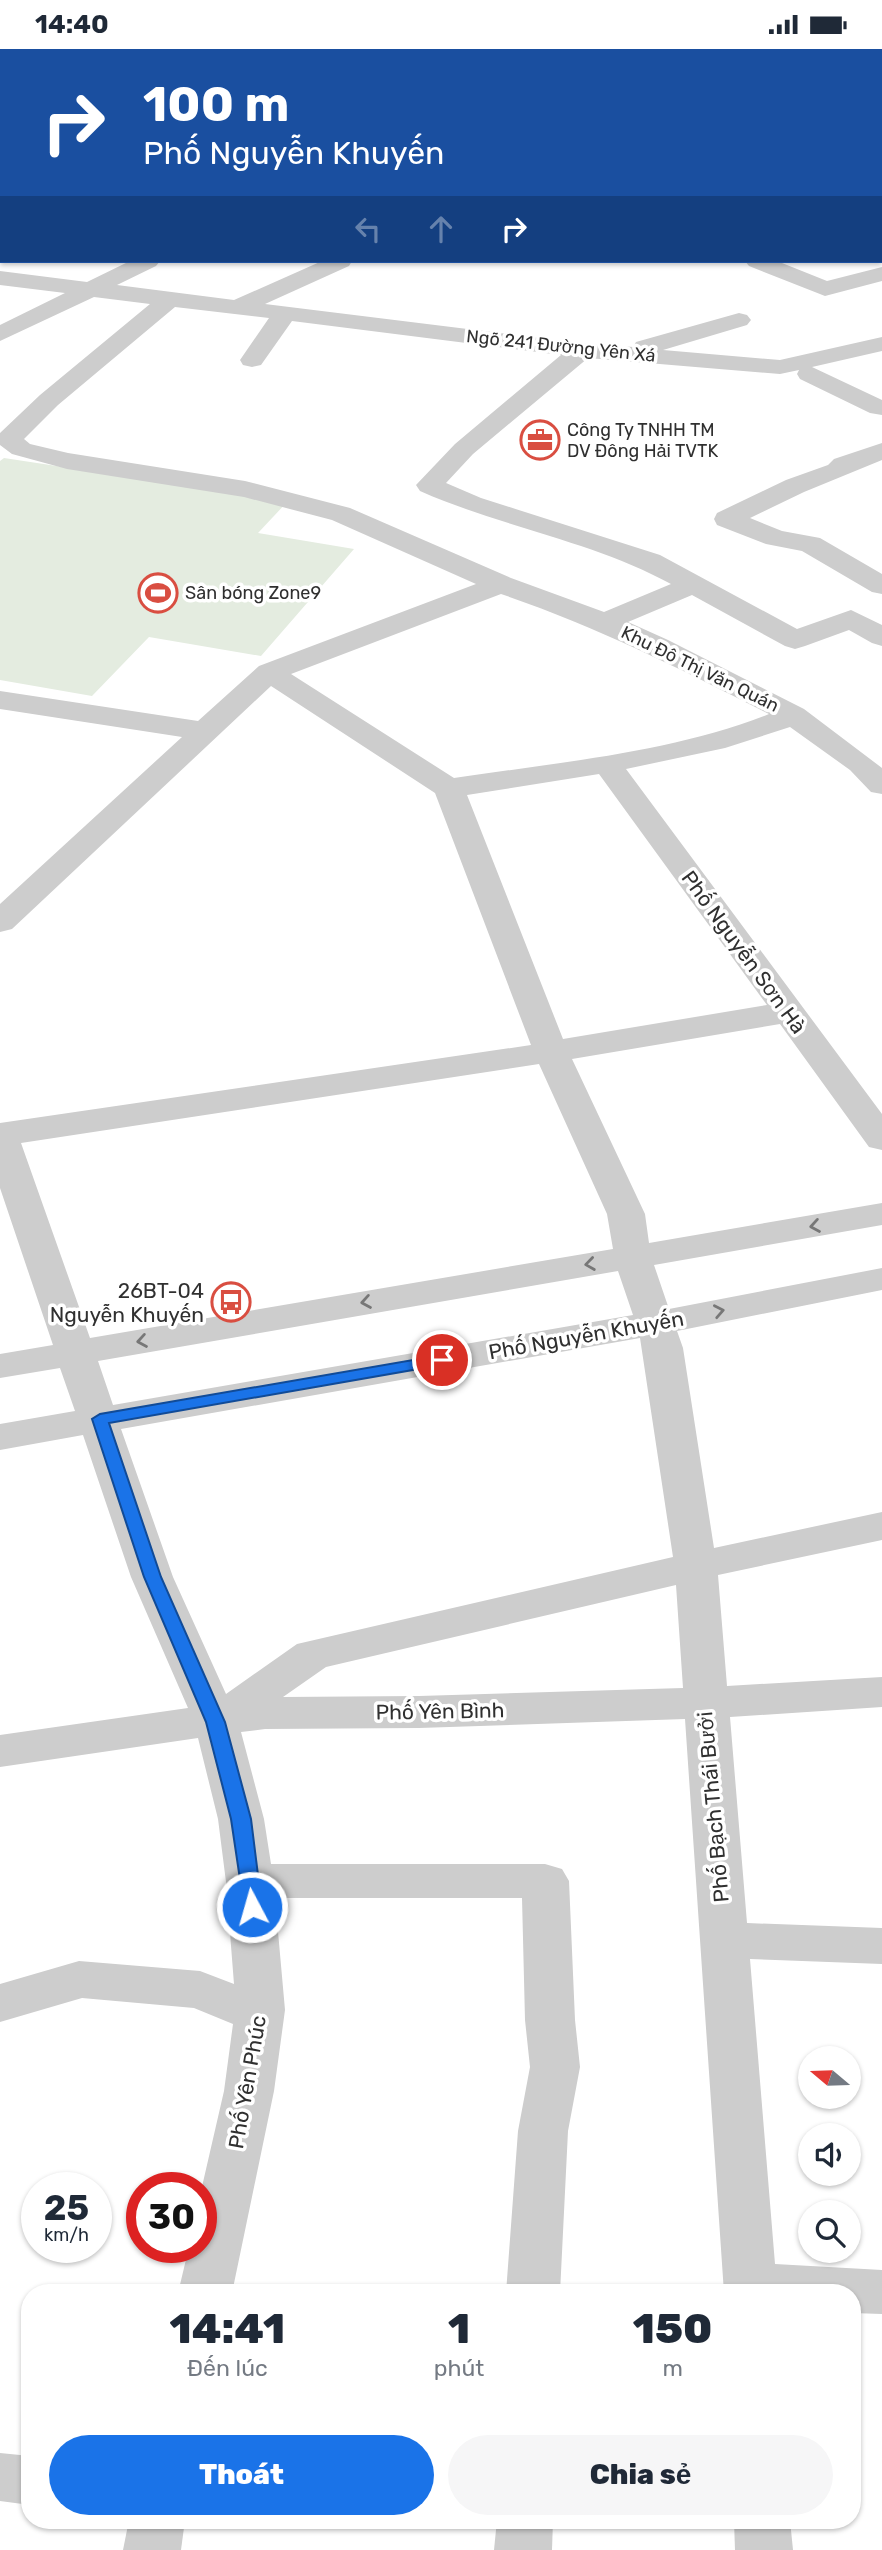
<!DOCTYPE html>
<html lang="vi">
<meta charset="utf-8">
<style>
:root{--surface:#fff;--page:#f6f6f7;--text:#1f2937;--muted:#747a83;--accent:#1a73e8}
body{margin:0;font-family:Rubik,sans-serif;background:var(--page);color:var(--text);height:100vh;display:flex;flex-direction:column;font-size:26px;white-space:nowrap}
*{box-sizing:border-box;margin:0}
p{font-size:23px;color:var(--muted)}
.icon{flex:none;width:38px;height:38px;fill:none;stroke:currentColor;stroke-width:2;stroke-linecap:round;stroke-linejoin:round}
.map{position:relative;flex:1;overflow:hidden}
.details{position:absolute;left:21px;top:2235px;width:840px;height:245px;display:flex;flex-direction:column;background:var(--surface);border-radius:28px;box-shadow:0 2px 5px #0004}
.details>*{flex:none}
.banner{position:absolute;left:0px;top:0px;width:882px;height:214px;box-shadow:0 2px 5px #0004;background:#1a4fa0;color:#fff;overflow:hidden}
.needle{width:46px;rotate:289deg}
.fabs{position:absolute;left:798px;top:1997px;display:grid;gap:14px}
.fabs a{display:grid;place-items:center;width:63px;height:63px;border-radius:50%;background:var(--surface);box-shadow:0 2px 5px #0004;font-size:35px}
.speed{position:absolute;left:21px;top:2123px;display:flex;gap:14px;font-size:35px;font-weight:700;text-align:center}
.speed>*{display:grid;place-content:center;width:91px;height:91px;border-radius:50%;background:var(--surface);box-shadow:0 2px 5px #0004;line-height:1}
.speed small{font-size:18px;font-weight:400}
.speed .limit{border:10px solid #d22;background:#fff;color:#111}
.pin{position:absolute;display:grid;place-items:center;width:60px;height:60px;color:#fff;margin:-30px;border:4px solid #fff;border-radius:50%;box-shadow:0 2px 7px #0007}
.me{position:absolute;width:77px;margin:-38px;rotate:354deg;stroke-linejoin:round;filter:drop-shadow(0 0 5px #0008)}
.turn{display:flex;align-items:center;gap:24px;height:147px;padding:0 28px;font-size:32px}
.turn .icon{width:91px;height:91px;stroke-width:2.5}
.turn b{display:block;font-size:49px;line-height:60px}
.lanes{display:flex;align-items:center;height:66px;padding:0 28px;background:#0003;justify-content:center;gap:35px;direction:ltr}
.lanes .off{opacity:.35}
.eta{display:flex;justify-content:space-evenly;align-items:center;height:119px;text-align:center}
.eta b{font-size:42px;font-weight:800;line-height:49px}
.action{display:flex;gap:14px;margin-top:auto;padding:14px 28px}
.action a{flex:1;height:80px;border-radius:42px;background:var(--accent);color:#fff;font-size:28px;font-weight:800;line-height:80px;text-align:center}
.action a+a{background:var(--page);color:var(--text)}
.status{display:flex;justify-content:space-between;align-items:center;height:49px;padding:0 35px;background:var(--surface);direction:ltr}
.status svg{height:19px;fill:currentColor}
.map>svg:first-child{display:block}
</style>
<div class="status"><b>14:40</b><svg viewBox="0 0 49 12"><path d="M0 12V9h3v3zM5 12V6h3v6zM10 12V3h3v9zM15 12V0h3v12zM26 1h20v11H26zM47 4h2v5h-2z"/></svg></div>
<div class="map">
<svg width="882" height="2501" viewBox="0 0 882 2501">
<rect width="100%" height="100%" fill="#fff"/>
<polygon fill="#e4ece0" points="4,409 288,452 258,484 354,500 261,607 149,588 92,647 0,631 0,412"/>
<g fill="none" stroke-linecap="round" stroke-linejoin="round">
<g fill="#cdcdcd" fill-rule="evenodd">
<polygon points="189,0 213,0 188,2"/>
<polygon points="676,0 714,0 675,2"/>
<polygon points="850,0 870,0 871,2 851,2"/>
<rect x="880" y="38" width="2" height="18"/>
<rect x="0" y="62" width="2" height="13"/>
<polygon points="880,139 882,140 882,154 880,153"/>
<polygon points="2,163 2,177 0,178 0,164"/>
<path d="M130 212H160L156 217 117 236 234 251 322 212H352L349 217 265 255 582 294 633 298 636 293 739 264 747 266 751 271 747 276 663 301 780 311 882 288V302L812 318 882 351V366L870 364 800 330 797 325 799 321 780 325 588 309 473 405 446 434 481 449 660 506 797 580 851 561 882 576V597L872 594 849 581 805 597 795 600 785 597 692 546 628 573 668 591 804 660 882 719V745L871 743 850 721 790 678 725 699 626 720 882 1065V1101L869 1098 780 975 572 1010 645 1165 649 1194 882 1154V1176L654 1216 669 1260 882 1219V1241L677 1282 683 1299 714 1499 882 1463V1491L718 1526 727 1637 882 1628V1658L730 1668 747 1874 882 1879V1915L750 1910 775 2215 882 2221V2265L852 2264V2244H724L685 1670 419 1679 265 1680 241 1683 264 1770 271 1815H545L562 1820 569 1832 575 1971 580 2018 568 2082 560 2244H506L518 2082 530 2018 525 1971 522 1849H275L285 1961 274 2042 232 2244H178L189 2198H201V2142L224 2042 233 1975 194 1959 82 1949 0 1973V1935L79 1912 200 1922 234 1935 226 1833 218 1770 198 1689 0 1718V1686L188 1659 131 1528 83 1386 0 1401V1375L75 1362 60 1319 0 1329V1305L53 1296 0 1139V1074L531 996 435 744 271 637 12 880 0 883V855L182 688 0 660V642L198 672 259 617 476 535 332 471 244 448 67 420 12 405 0 396V384L40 346 150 255 94 248 0 292V276L65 244 0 236V222L87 233ZM175 258 269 269 240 311 243 316 252 318 261 316 292 272 561 306 455 395 416 436 420 442C501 478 593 492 671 535L604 563 511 529 350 459 245 432 68 404 30 395 24 390 58 356ZM501 545C595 577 681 620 769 665 674 703 555 714 454 729L291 625ZM599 725 767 956 563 990 467 746ZM539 1015 607 1165 613 1200 90 1289 21 1094ZM618 1222 633 1266 113 1356 98 1312ZM640 1289 673 1508 297 1595 226 1645 173 1528 121 1380ZM676 1536 683 1639 419 1647 283 1648 326 1618Z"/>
<polygon points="745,212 777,212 827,232 882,218 882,232 825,247 749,217"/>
<polygon points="882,394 882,411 804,443 750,469 782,482 820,489 882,525 882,545 872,543 802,502 766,495 717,476 714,470 717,464 786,431 828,416 834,410"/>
<polygon points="0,2404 30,2407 30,2456 0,2452"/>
<polygon points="129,2471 185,2471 181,2501 123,2501"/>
<polygon points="497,2471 553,2471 552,2501 494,2501"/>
<polygon points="734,2471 790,2471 793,2501 735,2501"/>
</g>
</g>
<defs><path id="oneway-chevron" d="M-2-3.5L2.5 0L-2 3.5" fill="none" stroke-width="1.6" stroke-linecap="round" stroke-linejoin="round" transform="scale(1.75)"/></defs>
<g stroke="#777">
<use href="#oneway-chevron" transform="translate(815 1177) rotate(170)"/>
<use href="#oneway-chevron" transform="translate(590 1215) rotate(172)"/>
<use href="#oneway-chevron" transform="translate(366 1253) rotate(170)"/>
<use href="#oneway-chevron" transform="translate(719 1262) rotate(-11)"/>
<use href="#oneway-chevron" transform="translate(142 1292) rotate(170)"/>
</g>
<polygon fill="#1a73e8" stroke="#114b97" stroke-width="2" points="442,1306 447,1308 450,1311 447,1315 109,1374 161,1528 225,1673 251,1770 262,1858 259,1864 252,1866 245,1864 231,1770 206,1673 144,1528 92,1370 100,1365"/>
<defs>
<g id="office-ring" transform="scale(2.0125)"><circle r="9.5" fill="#fff" stroke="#d94e41" stroke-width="1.5"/><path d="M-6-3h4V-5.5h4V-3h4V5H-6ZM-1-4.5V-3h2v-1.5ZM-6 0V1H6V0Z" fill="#d94e41"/></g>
<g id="stadium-ring" transform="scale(2.0125)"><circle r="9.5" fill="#fff" stroke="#d94e41" stroke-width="1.5"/><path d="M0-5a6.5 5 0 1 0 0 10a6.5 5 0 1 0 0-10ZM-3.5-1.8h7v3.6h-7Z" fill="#d94e41"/></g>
<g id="bus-ring" transform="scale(2.0125)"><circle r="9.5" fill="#fff" stroke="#d94e41" stroke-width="1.5"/><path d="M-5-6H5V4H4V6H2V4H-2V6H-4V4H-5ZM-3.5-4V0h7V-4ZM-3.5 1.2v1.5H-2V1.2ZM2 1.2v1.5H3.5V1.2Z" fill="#d94e41"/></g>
</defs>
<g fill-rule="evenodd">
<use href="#office-ring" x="540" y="391"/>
<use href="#stadium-ring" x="158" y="544"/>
<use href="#bus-ring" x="231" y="1253"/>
</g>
<g text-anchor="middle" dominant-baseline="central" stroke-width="7" stroke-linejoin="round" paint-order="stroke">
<g font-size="18" fill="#303030" stroke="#fff">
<text transform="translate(561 297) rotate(6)">Ngõ 241 Đường Yên Xá</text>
<text transform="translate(700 620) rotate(26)">Khu Đô Thị Văn Quán</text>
</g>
<g font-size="18" fill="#303030" stroke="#fff" text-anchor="start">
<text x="567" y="381">Công Ty TNHH TM<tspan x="567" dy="21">DV Đông Hải TVTK</tspan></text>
<text x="185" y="544">Sân bóng Zone9</text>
</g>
<g font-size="21" fill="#303030" stroke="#fff">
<text transform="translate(744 903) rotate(54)">Phố Nguyễn Sơn Hà</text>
<text transform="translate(586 1286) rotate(-10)">Phố Nguyễn Khuyến</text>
<text transform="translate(440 1662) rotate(-1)">Phố Yên Bình</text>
<text transform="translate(713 1758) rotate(-95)">Phố Bạch Thái Bưởi</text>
<text transform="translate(247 2033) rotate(-80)">Phố Yên Phúc</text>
</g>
<g font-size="21" fill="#303030" stroke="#fff" text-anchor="end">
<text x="204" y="1241">26BT-04<tspan x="204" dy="24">Nguyễn Khuyến</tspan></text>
</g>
</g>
</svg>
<div class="fabs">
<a><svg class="needle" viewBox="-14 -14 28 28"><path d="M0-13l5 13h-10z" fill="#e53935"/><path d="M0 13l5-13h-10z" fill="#747a83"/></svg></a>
<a><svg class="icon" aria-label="sound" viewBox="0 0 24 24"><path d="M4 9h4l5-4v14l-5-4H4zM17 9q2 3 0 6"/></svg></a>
<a><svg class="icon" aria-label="search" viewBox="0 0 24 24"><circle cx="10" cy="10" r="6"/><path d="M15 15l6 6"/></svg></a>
</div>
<div class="speed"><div>25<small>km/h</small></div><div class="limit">30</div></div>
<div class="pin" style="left:442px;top:1311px;background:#d93025"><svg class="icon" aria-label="arrive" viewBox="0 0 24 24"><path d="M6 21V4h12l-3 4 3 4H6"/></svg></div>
<svg class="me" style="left:252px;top:1858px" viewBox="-20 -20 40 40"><circle r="17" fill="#1a73e8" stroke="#fff" stroke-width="3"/><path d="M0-11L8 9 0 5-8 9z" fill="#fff"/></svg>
<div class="banner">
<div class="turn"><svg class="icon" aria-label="right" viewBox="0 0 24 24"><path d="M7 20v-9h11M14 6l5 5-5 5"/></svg><div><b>100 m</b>Phố Nguyễn Khuyến</div></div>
<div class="lanes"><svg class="icon off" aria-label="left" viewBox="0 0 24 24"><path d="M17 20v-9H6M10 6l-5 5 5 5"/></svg><svg class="icon off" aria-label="ahead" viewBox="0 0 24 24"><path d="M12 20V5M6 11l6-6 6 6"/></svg><svg class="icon" aria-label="right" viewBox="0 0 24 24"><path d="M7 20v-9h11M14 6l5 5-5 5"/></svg></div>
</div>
<section class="details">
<div class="eta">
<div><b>14:41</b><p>Đến lúc</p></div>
<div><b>1</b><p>phút</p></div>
<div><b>150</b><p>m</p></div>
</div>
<div class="action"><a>Thoát</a><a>Chia sẻ</a></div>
</section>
</div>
